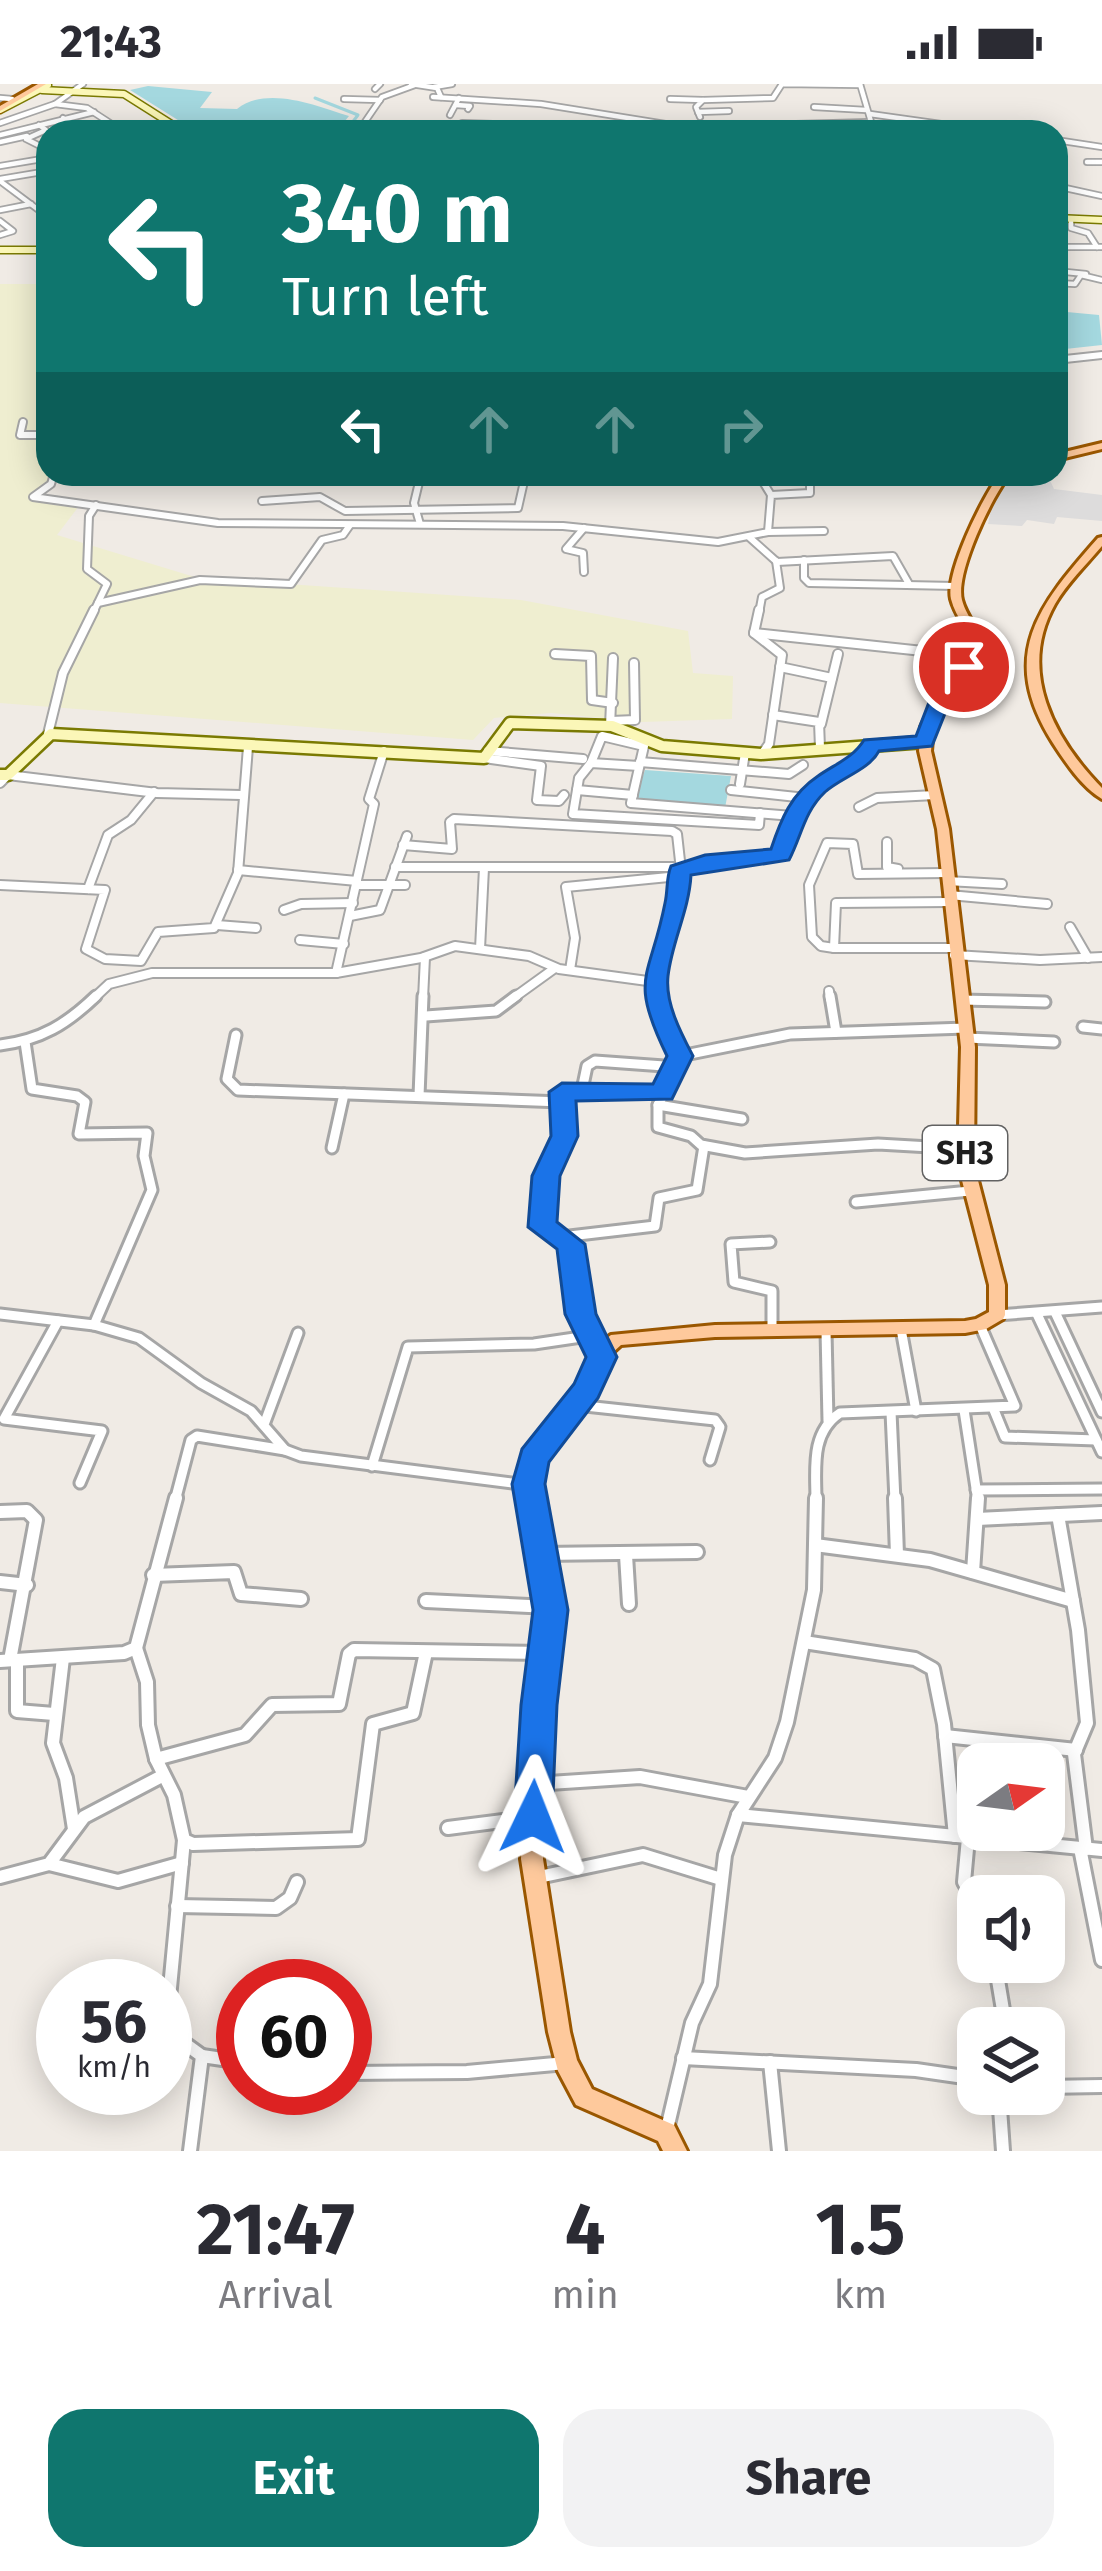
<!DOCTYPE html>
<style>
:root{--surface:#fff;--page:#f2f2f3;--text:#2b2b33;--muted:#7c7c81;--accent:#0f766e}
body{margin:0;font-family:"Fira Sans",sans-serif;background:var(--page);color:var(--text);height:100vh;display:flex;flex-direction:column;font-size:45px;white-space:nowrap}
*{box-sizing:border-box;margin:0}
p{font-size:39px;color:var(--muted)}
.icon{flex:none;width:66px;height:66px;fill:none;stroke:currentColor;stroke-width:2;stroke-linecap:round;stroke-linejoin:round}
.map{position:relative;height:2067px;overflow:hidden}
.details{display:flex;flex-direction:column;background:var(--surface);flex:1}
.details>*{flex:none}
.guide{position:absolute;left:36px;top:36px;width:1032px;height:366px;border-radius:36px;box-shadow:0 6px 30px #0003;background:#0f766e;color:#fff;overflow:hidden}
.needle{width:78px;rotate:76deg}
.tools{position:absolute;left:957px;top:1659px;display:grid;gap:24px}
.tools a{display:grid;place-items:center;width:108px;height:108px;border-radius:24px;background:var(--surface);box-shadow:0 6px 30px #0003;font-size:60px}
.speed{position:absolute;left:36px;top:1875px;display:flex;gap:24px;font-size:60px;font-weight:700;text-align:center}
.speed>*{display:grid;place-content:center;width:156px;height:156px;border-radius:50%;background:var(--surface);box-shadow:0 6px 30px #0003;line-height:1}
.speed small{font-size:30px;font-weight:400}
.speed .limit{border:18px solid #d22;background:#fff;color:#111}
.pin{position:absolute;display:grid;place-items:center;width:102px;height:102px;color:#fff;margin:-51px;border:6px solid #fff;border-radius:50%;box-shadow:0 3px 12px #0007}
.me{position:absolute;width:132px;margin:-66px;rotate:2deg;stroke-linejoin:round;filter:drop-shadow(0 0 9px #0008)}
.turn{display:flex;align-items:center;gap:42px;height:252px;padding:0 48px;font-size:54px}
.turn .icon{width:156px;height:156px;stroke-width:2.5}
.turn b{display:block;font-size:84px;line-height:102px}
.lanes{display:flex;align-items:center;height:114px;padding:0 48px;background:#0003;justify-content:center;gap:60px;direction:ltr}
.lanes .off{opacity:.35}
.eta{display:flex;justify-content:space-evenly;align-items:center;height:204px;text-align:center}
.eta b{font-size:72px;font-weight:700;line-height:84px}
.button{display:flex;gap:24px;margin-top:auto;padding:24px 48px}
.button a{flex:1;height:138px;border-radius:36px;background:var(--accent);color:#fff;font-size:48px;font-weight:700;line-height:138px;text-align:center}
.button a+a{background:var(--page);color:var(--text)}
.status{display:flex;justify-content:space-between;align-items:center;height:84px;padding:0 60px;background:var(--surface);direction:ltr}
.status svg{height:33px;fill:currentColor}
.map>svg:first-child{display:block}
</style>
<div class="status"><b>21:43</b><svg viewBox="0 0 49 12"><path d="M0 12V9h3v3zM5 12V6h3v6zM10 12V3h3v9zM15 12V0h3v12zM26 1h20v11H26zM47 4h2v5h-2z"/></svg></div>
<div class="map">
<svg width="1102" height="2067" viewBox="0 0 1102 2067">
<rect width="100%" height="100%" fill="#f0ebe5"/>
<polygon fill="#dddcdc" points="1018,391 1048,392 1054,405 1102,411 1102,437 1057,433 1054,440 1027,436 1022,442 988,440 994,411 1005,396"/>
<polygon fill="#efeed0" points="0,200 48,200 48,390 152,390 57,397 33,415 79,422 57,451 198,494 521,516 688,547 693,589 733,592 732,635 642,638 551,629 494,634 473,656 0,619"/>
<g fill="#a4d8df">
<path d="M148 2 212 8 200 24 237 25C267 1 317 22 349 32L336 48H197L130 6Z"/>
<polygon points="1056,227 1099,231 1102,261 1056,266"/>
<polygon points="645,686 731,692 725,724 634,718"/>
</g>
<g fill="none" stroke-linecap="round" stroke-linejoin="round">
<polyline stroke="#a4d8df" stroke-width="3" points="315,14 358,31 345,48"/>
<g stroke="#a6a6a6" stroke-width="8">
<g id="street-far4">
<polyline points="411,0 437,4 441,13"/>
<polyline points="860,0 874,48"/>
<polyline points="434,3 452,0"/>
<polyline points="375,5 380,0"/>
<polyline points="433,13 541,20 684,43 785,45"/>
<polyline points="0,14 12,15"/>
<polyline points="344,15 380,16"/>
<polyline points="670,15 703,16 696,23 700,33"/>
<polyline points="703,16 773,14 782,0 860,1"/>
<polyline points="55,20 87,24 124,48"/>
<polyline points="456,21 470,22 468,25"/>
<polyline points="814,23 866,26"/>
<polyline points="698,28 729,27"/>
<polyline points="870,30 998,48"/>
<polyline points="450,31 459,14"/>
<polyline points="63,34 83,48"/>
<polyline points="0,39 55,20 83,0"/>
<polyline points="39,41 46,46 26,55 48,66"/>
<polyline points="875,43 911,45"/>
<polyline points="785,45 796,40 870,38"/>
<polyline points="164,48 170,47"/>
<polyline points="358,48 382,13 415,1"/>
<polyline points="458,48 462,39 493,40 490,48"/>
<polyline points="0,51 94,28"/>
<polyline points="1056,56 1102,63"/>
<polyline points="0,58 27,52"/>
<polyline points="1087,78 1102,78"/>
<polyline points="1056,80 1061,74"/>
<polyline points="0,82 48,74"/>
<polyline points="0,95 48,87"/>
<polyline points="0,97 48,133"/>
<polyline points="1056,102 1102,112"/>
<polyline points="0,126 31,120"/>
<polyline points="1071,136 1071,144 1088,149 1097,163"/>
<polyline points="0,137 13,147 0,151"/>
<polyline points="1056,163 1102,163"/>
<polyline points="1056,187 1086,190"/>
<polyline points="1056,199 1075,200 1081,191 1102,196"/>
</g>
</g>
<g stroke="#a6a6a6" stroke-width="10">
<g id="street-far3">
<polyline points="1056,276 1102,271"/>
<polyline points="23,338 20,351 48,351"/>
<polyline points="54,390 51,400 33,413 218,439 563,442 718,458 768,448 771,411 810,409 810,394 843,390"/>
<polyline points="744,390 763,398 771,411"/>
<polyline points="421,393 609,390"/>
<polyline points="262,417 320,413 345,427 518,424 525,393"/>
<polyline points="420,440 414,419 421,390"/>
<polyline points="584,444 566,465 583,469 584,488"/>
<polyline points="768,448 824,447"/>
<polyline points="749,453 777,478 893,472 909,500"/>
<polyline points="804,476 804,494 809,499 955,502"/>
<polyline points="98,519 200,496 291,500 322,456 343,451 350,441"/>
<polyline points="93,529 107,500 87,485 89,432 96,421"/>
<polyline points="759,529 762,513 780,504 776,477"/>
</g>
</g>
<g stroke="#a6a6a6" stroke-width="12">
<g id="street-far2">
<polyline points="759,526 754,549 782,571 769,660 762,670"/>
<polyline points="754,549 979,573"/>
<polyline points="555,570 591,572 592,616 613,619"/>
<polyline points="780,583 832,594"/>
<polyline points="773,631 819,638 820,664"/>
<polyline points="611,637 635,636 634,579"/>
<polyline points="821,640 838,570"/>
<polyline points="610,642 613,574"/>
<polyline points="48,650 63,589 94,526"/>
<polyline points="488,667 583,675"/>
<polyline points="484,674 541,682 537,716 559,717 564,711"/>
<polyline points="640,678 789,690 803,681"/>
<polyline points="591,679 602,652 644,662 631,719 793,732"/>
<polyline points="639,682 591,679 579,694 573,730 759,741 760,729"/>
<polyline points="0,699 8,691 157,709 241,711"/>
<polyline points="740,700 745,669"/>
<polyline points="577,706 633,711"/>
<polyline points="731,706 806,714"/>
<polyline points="859,723 877,714 935,711"/>
<polyline points="887,758 887,783 898,785"/>
<polyline points="403,761 452,765 450,738 454,735 672,747 677,750 681,786"/>
<polyline points="395,783 680,783"/>
<polyline points="238,786 357,797"/>
<polyline points="947,789 858,790 853,760 827,759 809,801 812,853 821,862 834,864 953,864"/>
<polyline points="947,797 1002,800"/>
<polyline points="0,801 105,806 86,865 105,875 141,877 158,848 214,844 238,789 248,663"/>
<polyline points="356,801 405,801"/>
<polyline points="88,805 108,751 131,736 154,708"/>
<polyline points="949,811 1047,820"/>
<polyline points="284,826 301,820 353,819"/>
<polyline points="350,832 380,826 407,752"/>
<polyline points="217,841 256,844"/>
<polyline points="1070,843 1088,874"/>
<polyline points="300,856 344,860"/>
<polyline points="834,864 836,819 949,818"/>
<polyline points="480,865 484,784"/>
<polyline points="954,871 1040,876 1102,873"/>
<polyline points="570,886 575,854 566,803 679,792"/>
<polyline points="336,889 374,720 369,715 384,667"/>
<polyline points="829,907 830,915"/>
<polyline points="93,915 109,900 152,889 336,889 421,874 455,862 529,872 559,885 655,898"/>
<polyline points="423,915 425,873"/>
<polyline points="512,915 555,884"/>
<polyline points="657,915 656,884 679,787 705,778 780,771 802,717 867,671 871,661"/>
</g>
</g>
<g stroke="#a6a6a6" stroke-width="15">
<g id="street-far1">
<polyline points="656,912 680,979 658,1021 658,1043 691,1052 701,1061 745,1069 878,1060 965,1065"/>
<polyline points="830,912 836,948"/>
<polyline points="961,916 1045,918"/>
<polyline points="426,932 496,927 516,912"/>
<polyline points="1083,943 1102,945"/>
<polyline points="236,951 227,995 238,1006 562,1018"/>
<polyline points="967,954 1054,958"/>
<polyline points="25,958 32,1005 77,1012 85,1018 79,1050 147,1049 144,1072 152,1106 94,1241"/>
<path d="M0 961C41 956 67 940 96 912"/>
<polyline points="680,972 790,950 966,944"/>
<polyline points="582,1006 587,982 595,977 678,983"/>
<polyline points="419,1012 423,912"/>
<polyline points="658,1021 742,1035"/>
<polyline points="332,1064 344,1010"/>
<polyline points="856,1118 970,1107"/>
<polyline points="561,1153 655,1142 659,1114 697,1106 704,1062"/>
<polyline points="770,1158 731,1160 734,1198 772,1207 772,1247"/>
<polyline points="1055,1228 1102,1328"/>
<polyline points="0,1230 94,1241 139,1254 201,1299 251,1327 285,1366 301,1372 528,1401"/>
<polyline points="1037,1230 1102,1368"/>
<polyline points="997,1231 1102,1223"/>
<polyline points="58,1237 4,1335 102,1347 80,1399"/>
<polyline points="901,1245 916,1327"/>
<polyline points="826,1247 828,1337"/>
<polyline points="601,1273 581,1230 571,1160 542,1143 546,1092 564,1052 563,1008 663,1009"/>
<polyline points="576,1321 715,1336 720,1343 710,1376"/>
<polyline points="964,1326 978,1417"/>
<polyline points="994,1326 1005,1353 1096,1356"/>
<polyline points="891,1328 895,1417"/>
<polyline points="265,1338 298,1249"/>
<polyline points="372,1382 408,1263 534,1260 588,1252"/>
<polyline points="976,1406 1102,1405"/>
<polyline points="175,1417 191,1356 197,1352 285,1366"/>
<path d="M816 1417C816 1385 810 1349 840 1329L1015 1322 980 1241"/>
</g>
</g>
<g stroke="#a6a6a6" stroke-width="18">
<g id="street">
<polyline points="895,1414 897,1471"/>
<polyline points="0,1428 27,1427 36,1436 10,1576"/>
<polyline points="1058,1431 1078,1546 1087,1639 1074,1670 1086,1765"/>
<polyline points="977,1435 1102,1429"/>
<polyline points="815,1461 930,1476 1073,1517"/>
<polyline points="541,1470 697,1468"/>
<polyline points="626,1471 629,1520"/>
<polyline points="973,1488 978,1414"/>
<polyline points="153,1491 234,1488 241,1510 301,1515"/>
<polyline points="0,1498 27,1501"/>
<polyline points="426,1517 550,1523"/>
<polyline points="804,1558 915,1575 933,1585 944,1640 955,1752"/>
<polyline points="136,1564 147,1598 148,1641 156,1675 174,1711 184,1756 193,1760 358,1755 373,1640 413,1629 426,1568"/>
<polyline points="63,1574 53,1659 66,1694 74,1745"/>
<polyline points="17,1576 17,1627 54,1630"/>
<polyline points="0,1577 124,1569 136,1564 176,1414"/>
<polyline points="945,1652 1076,1666"/>
<polyline points="156,1675 245,1651 272,1621 339,1620 349,1570 354,1566 546,1569"/>
<polyline points="534,1700 640,1693 748,1713"/>
<polyline points="738,1731 1102,1766"/>
<polyline points="448,1744 533,1733"/>
<polyline points="968,1754 964,1798 978,1822"/>
<polyline points="184,1756 166,1946 202,1972 190,2067"/>
<polyline points="1080,1764 1102,1876"/>
<polyline points="49,1780 118,1797 182,1779"/>
<polyline points="0,1793 49,1780 84,1733 162,1692"/>
<polyline points="534,1794 643,1771 721,1795"/>
<polyline points="177,1822 276,1824 290,1814 297,1798"/>
<polyline points="995,1878 1006,1944"/>
<polyline points="202,1972 243,1978"/>
<polyline points="683,1974 916,1986 978,1995"/>
<polyline points="770,1978 779,2067"/>
<polyline points="345,1989 467,1988 566,1979"/>
<polyline points="1044,2003 1102,2002"/>
<polyline points="999,2010 1003,2067"/>
<polyline points="666,2049 692,1939 710,1900 725,1771 738,1731 775,1674 787,1638 814,1506 816,1414"/>
</g>
</g>
<g stroke="#7a7a02" stroke-width="9">
<g id="secondary-far1">
<polyline points="42,6 124,10 184,48"/>
<polyline points="0,26 48,1"/>
<polyline points="1056,134 1102,136"/>
<polyline points="0,166 48,166"/>
</g>
</g>
<g stroke="#7a7a02" stroke-width="15">
<polyline id="secondary" points="0,691 8,691 51,650 484,674 510,639 612,642 662,662 761,670 925,658"/>
</g>
<g stroke="#9a5700" stroke-width="6">
<g id="primary">
<polygon points="38,0 46,0 0,27 0,22"/>
<polygon points="1102,359 1102,365 1056,376 1056,370"/>
<path d="M1000 390H1010C992 412 955 489 962 516 967 535 983 549 987 569L952 602 933 643 931 667 949 745 975 963 974 1081 1005 1201V1231L1003 1235 986 1245 965 1249 715 1253 621 1261 611 1270 587 1319 548 1366 537 1401 561 1526 549 1621 543 1775 570 1948 577 1976 592 2005 674 2041 687 2067H663L658 2057 576 2021 558 1987 548 1948 521 1775 529 1621 541 1526 519 1401 534 1358 574 1310 598 1261 611 1251 715 1241 965 1237 976 1235 989 1228V1201L958 1081 961 963 937 745 919 667 921 643 941 600 975 568C971 548 956 535 951 515 945 489 983 412 1000 390Z"/>
<path d="M1102 453V462C1086 481 1067 499 1055 520 1017 587 1054 655 1102 704V715C1082 703 1066 679 1053 659 997 571 1039 521 1098 454Z"/>
</g>
</g>
<use href="#street-far4" stroke="#fff" stroke-width="4.5"/>
<use href="#street-far3" stroke="#fff" stroke-width="6"/>
<use href="#street-far2" stroke="#fff" stroke-width="8"/>
<use href="#street-far1" stroke="#fff" stroke-width="9"/>
<use href="#street" stroke="#fff" stroke-width="12"/>
<use href="#secondary-far1" stroke="#fbf7b8" stroke-width="6"/>
<use href="#secondary" stroke="#fbf7b8" stroke-width="10"/>
<use href="#primary" fill="#fec99c" fill-rule="evenodd"/>
</g>
<path fill="#1a73e8" stroke="#114b97" stroke-width="3" d="M956 579 974 583 956 602 932 662 879 667C869 686 842 693 825 708 804 728 802 751 789 776L691 791C689 827 672 857 668 892 665 919 681 949 693 972L672 1015 576 1017 578 1052 560 1092 557 1138 585 1160 596 1230 617 1273 598 1314 549 1378 545 1400 568 1526 557 1621 552 1733 546 1746 533 1751 520 1746 514 1733 521 1621 533 1526 512 1400 522 1365 574 1300 586 1273 565 1230 557 1165 528 1143 532 1092 551 1052 549 1008 562 999 653 1000 667 972C628 892 650 896 665 819 668 806 666 794 671 782L705 771 771 765C781 735 791 710 818 692 835 680 853 674 864 656L916 652 936 600Z"/>
<g text-anchor="middle" dominant-baseline="central" stroke-width="9" stroke-linejoin="round" paint-order="stroke">
<rect fill="#fff" stroke="#626262" stroke-width="3" x="923" y="1042" width="84" height="54" rx="9"/>
<g font-size="33" font-weight="bold" fill="#1f1f1f">
<text x="965" y="1069">SH3</text>
</g>
</g>
</svg>
<div class="tools">
<a><svg class="needle" viewBox="-14 -14 28 28"><path d="M0-13l5 13h-10z" fill="#e53935"/><path d="M0 13l5-13h-10z" fill="#7c7c81"/></svg></a>
<a><svg class="icon" aria-label="sound" viewBox="0 0 24 24"><path d="M4 9h4l5-4v14l-5-4H4zM17 9q2 3 0 6"/></svg></a>
<a><svg class="icon" aria-label="layers" viewBox="0 0 24 24"><path d="M12 4l9 5-9 5-9-5zM3 14l9 5 9-5"/></svg></a>
</div>
<div class="speed"><div>56<small>km/h</small></div><div class="limit">60</div></div>
<div class="pin" style="left:964px;top:583px;background:#d93025"><svg class="icon" aria-label="arrive" viewBox="0 0 24 24"><path d="M6 21V4h12l-3 4 3 4H6"/></svg></div>
<svg class="me" style="left:533px;top:1733px" viewBox="-20 -20 40 40"><path d="M0-17L14 15 0 8-14 15z" fill="#1a73e8" stroke="#fff" stroke-width="4"/></svg>
<div class="guide">
<div class="turn"><svg class="icon" aria-label="left" viewBox="0 0 24 24"><path d="M17 20v-9H6M10 6l-5 5 5 5"/></svg><div><b>340 m</b>Turn left</div></div>
<div class="lanes"><svg class="icon" aria-label="left" viewBox="0 0 24 24"><path d="M17 20v-9H6M10 6l-5 5 5 5"/></svg><svg class="icon off" aria-label="ahead" viewBox="0 0 24 24"><path d="M12 20V5M6 11l6-6 6 6"/></svg><svg class="icon off" aria-label="ahead" viewBox="0 0 24 24"><path d="M12 20V5M6 11l6-6 6 6"/></svg><svg class="icon off" aria-label="right" viewBox="0 0 24 24"><path d="M7 20v-9h11M14 6l5 5-5 5"/></svg></div>
</div>
</div>
<section class="details">
<div class="eta">
<div><b>21:47</b><p>Arrival</p></div>
<div><b>4</b><p>min</p></div>
<div><b>1.5</b><p>km</p></div>
</div>
<div class="button"><a>Exit</a><a>Share</a></div>
</section>
